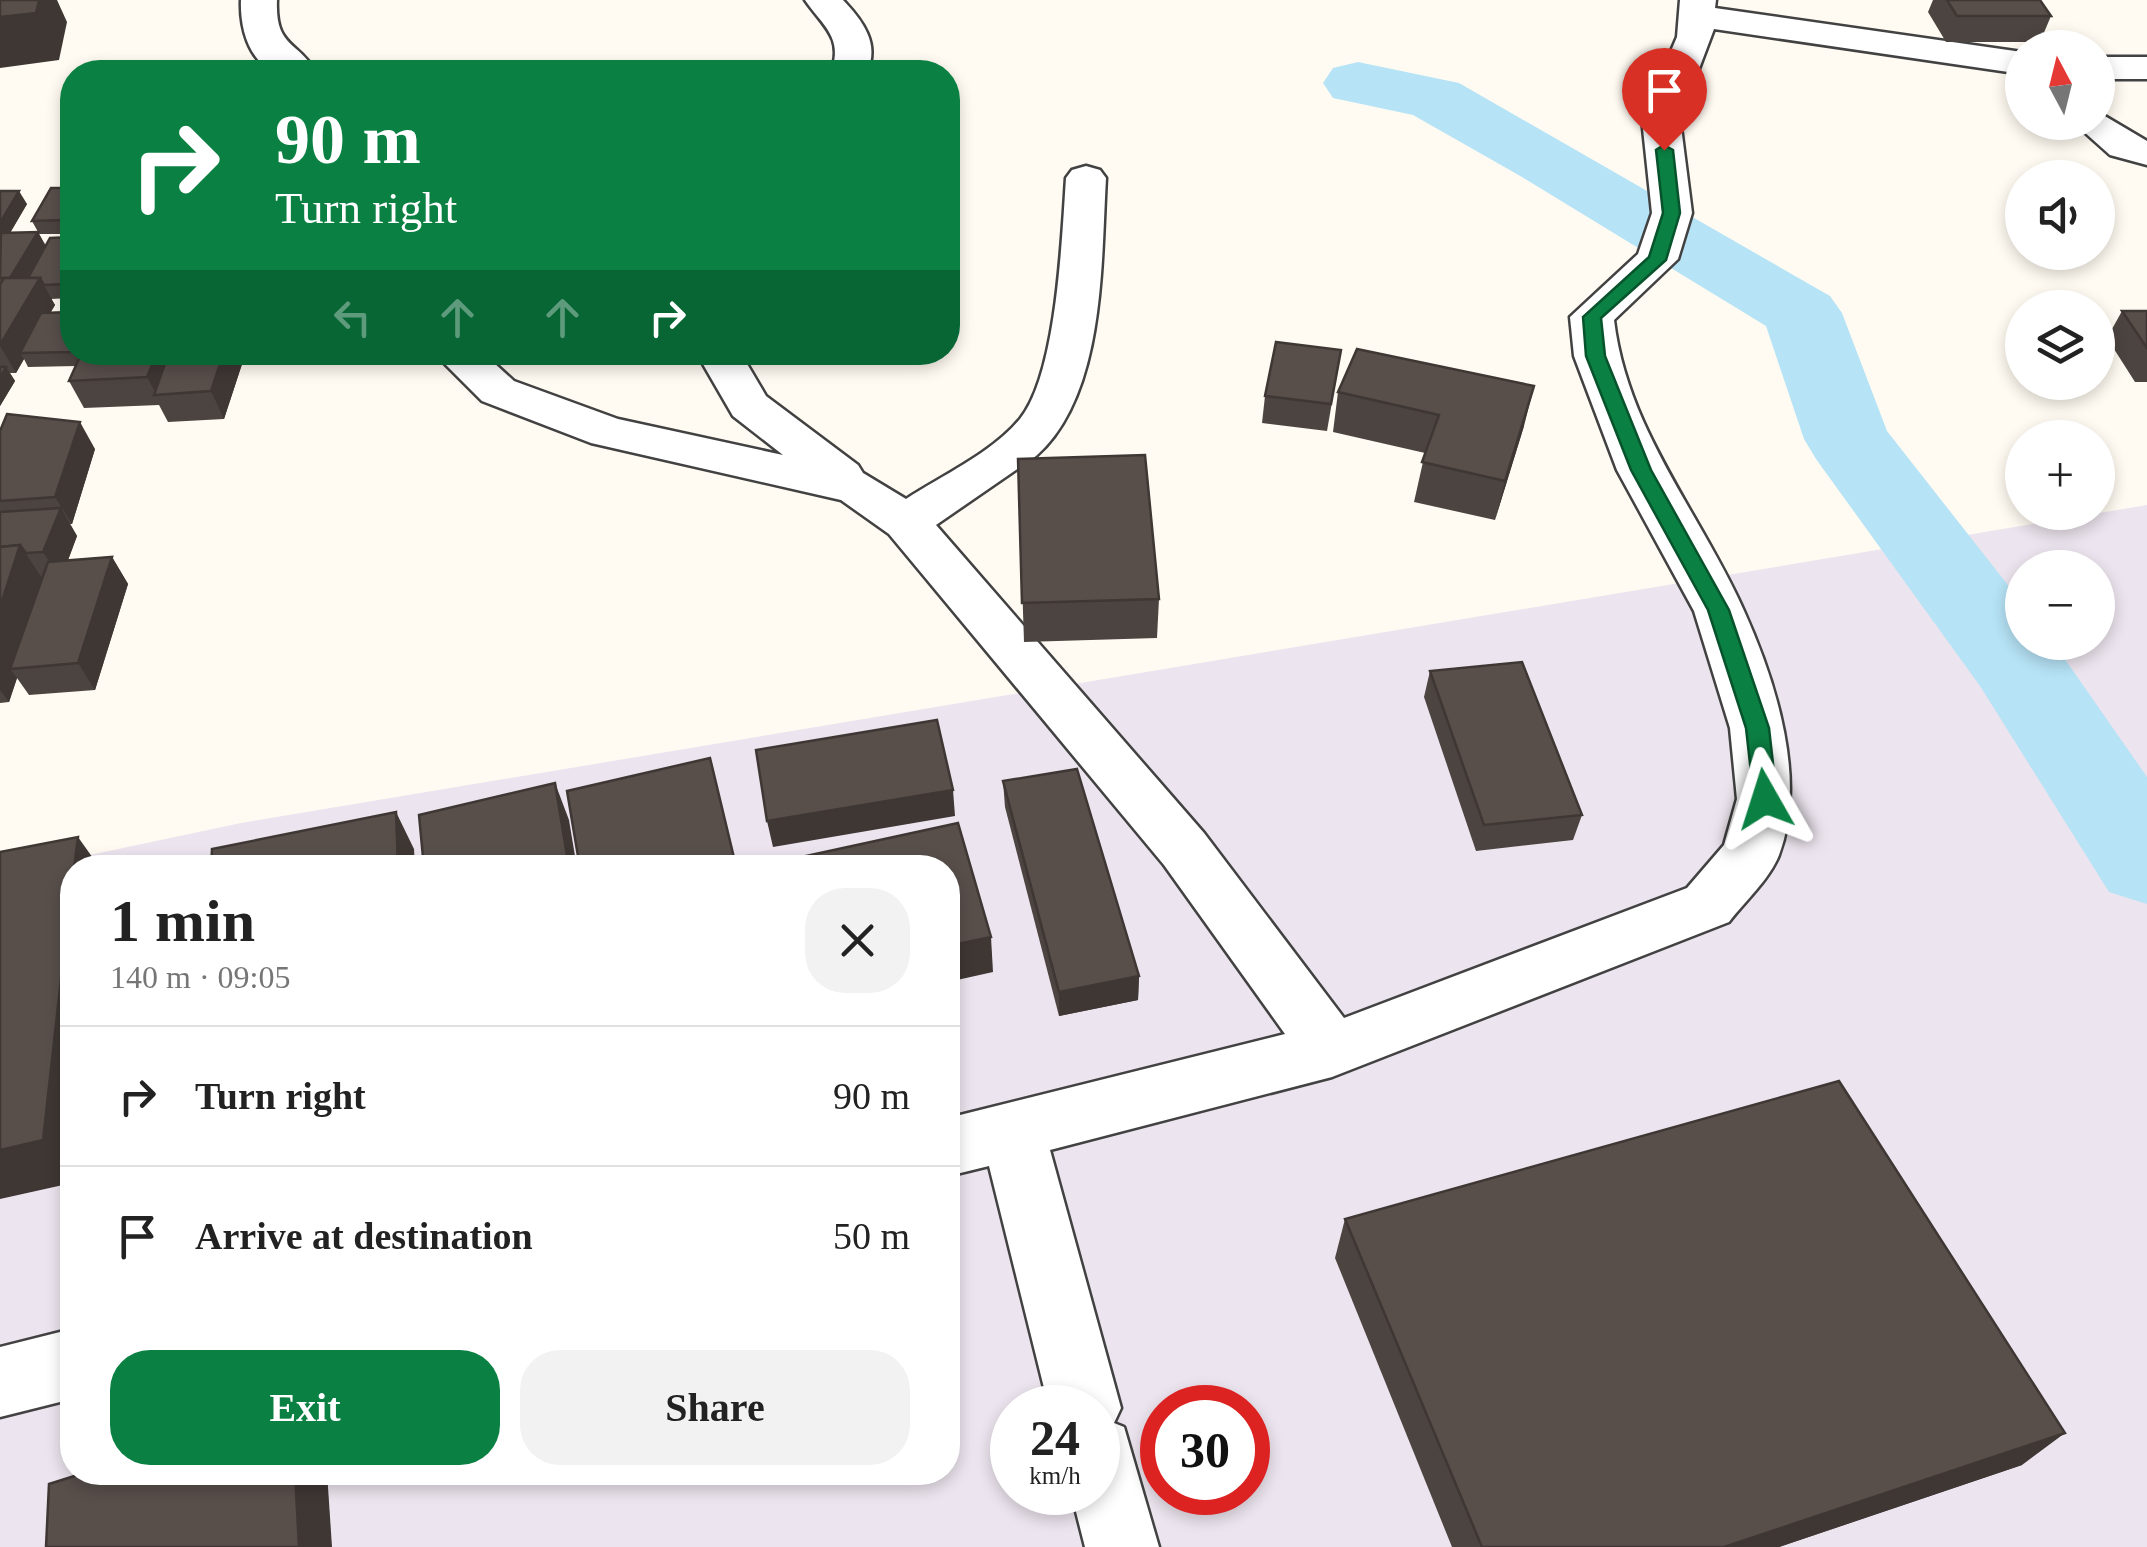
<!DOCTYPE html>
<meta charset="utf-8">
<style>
:root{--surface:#fff;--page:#f2f2f2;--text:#222;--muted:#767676;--line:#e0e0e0;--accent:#0b8043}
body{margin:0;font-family:"Times New Roman",serif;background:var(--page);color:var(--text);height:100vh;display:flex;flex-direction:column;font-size:38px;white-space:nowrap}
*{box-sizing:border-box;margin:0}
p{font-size:32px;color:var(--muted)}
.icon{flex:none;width:55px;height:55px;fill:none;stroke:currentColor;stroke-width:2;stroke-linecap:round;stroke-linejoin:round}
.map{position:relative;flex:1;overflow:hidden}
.sheet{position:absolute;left:60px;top:855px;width:900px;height:630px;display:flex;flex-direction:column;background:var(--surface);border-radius:40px;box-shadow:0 5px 15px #0003}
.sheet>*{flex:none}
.hud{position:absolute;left:60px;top:60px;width:900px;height:305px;border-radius:40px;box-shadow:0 5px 15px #0003;background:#0b8043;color:#fff;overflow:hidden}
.needle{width:65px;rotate:353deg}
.buttons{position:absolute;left:2005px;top:30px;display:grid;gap:20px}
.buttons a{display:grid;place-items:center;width:110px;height:110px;border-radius:50%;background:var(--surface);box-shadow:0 5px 15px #0003;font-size:50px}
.speed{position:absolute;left:990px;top:1385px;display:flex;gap:20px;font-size:50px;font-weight:700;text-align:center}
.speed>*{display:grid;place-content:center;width:130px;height:130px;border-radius:50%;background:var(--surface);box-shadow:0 5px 15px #0003;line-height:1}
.speed small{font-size:25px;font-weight:400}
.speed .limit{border:15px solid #d22;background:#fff;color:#111}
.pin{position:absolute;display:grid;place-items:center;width:85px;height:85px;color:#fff;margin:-102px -42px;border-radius:50% 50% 50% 0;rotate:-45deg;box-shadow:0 0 10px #0007}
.pin .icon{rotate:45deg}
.me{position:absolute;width:110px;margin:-55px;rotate:354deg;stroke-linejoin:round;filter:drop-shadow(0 0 8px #0008)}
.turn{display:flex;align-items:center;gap:35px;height:210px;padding:0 50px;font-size:45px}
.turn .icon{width:130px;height:130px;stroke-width:2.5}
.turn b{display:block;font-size:70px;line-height:85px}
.lanes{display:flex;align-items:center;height:95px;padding:0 50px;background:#0003;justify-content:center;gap:50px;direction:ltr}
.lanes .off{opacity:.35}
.round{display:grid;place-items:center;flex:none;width:105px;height:105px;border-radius:40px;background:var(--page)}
.overview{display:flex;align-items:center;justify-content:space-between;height:170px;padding:0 50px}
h1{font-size:60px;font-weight:800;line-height:75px}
.cta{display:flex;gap:20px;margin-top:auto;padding:20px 50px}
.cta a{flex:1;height:115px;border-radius:40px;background:var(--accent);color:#fff;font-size:40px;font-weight:800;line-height:115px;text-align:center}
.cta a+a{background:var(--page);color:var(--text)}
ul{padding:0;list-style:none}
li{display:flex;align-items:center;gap:30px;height:140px;padding:0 50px;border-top:2px solid var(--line)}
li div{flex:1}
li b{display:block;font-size:38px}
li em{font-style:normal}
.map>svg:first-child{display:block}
</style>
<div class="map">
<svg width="2147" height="1547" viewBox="0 0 2147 1547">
<rect width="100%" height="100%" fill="#fffbf2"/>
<path fill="#ece4ee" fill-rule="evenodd" d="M2147 505V1547H0V874L241 823ZM2022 568H2098V642H2022ZM72 868H948V1472H72ZM1012 1408H1098V1492H1012ZM1162 1408H1248V1492H1162Z"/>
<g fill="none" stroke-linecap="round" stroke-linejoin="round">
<polygon fill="#b6e3f6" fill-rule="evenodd" points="1358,62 1459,83 1830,296 1842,313 1887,431 2022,603 2022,642 2053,642 2147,777 2147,904 2109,892 1980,686 1816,459 1804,439 1766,326 1522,177 1413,115 1333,98 1323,83 1333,68"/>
<g stroke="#424242" stroke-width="5">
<g id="minor">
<path d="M241 0H277C275 48 297 40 316 72 305 72 285 76 275 72 247 60 240 25 241 0Z"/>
<path d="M805 0H843C863 21 880 44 867 72H831C844 38 823 26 805 0Z"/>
<path d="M1680 0H1716L1715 8 2022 52V74L1714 29 1680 119 1692 213 1678 259 1614 320C1627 430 1701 514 1744 611 1776 682 1807 780 1779 855 1769 880 1745 901 1729 922L1332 1077 1050 1150 1121 1408 1114 1423 1124 1427 1159 1547H1085L1071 1492H1098V1408H1049L989 1166 948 1176V1118L1285 1034 1164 865 889 534 841 500 591 443 482 401 433 352H482L514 381 618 419 783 455 733 416 696 352H740L766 396 858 465 863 473 906 499C943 475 992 453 1020 419 1057 374 1062 237 1066 178L1072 170 1086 166 1100 170 1106 178C1101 264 1105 395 1036 456L936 525 1204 833 1344 1018 1687 888 1724 845 1737 799 1730 728 1694 611 1617 470 1574 356 1570 317 1638 254 1652 213 1642 119 1677 37Z"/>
<rect x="2098" y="57" width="49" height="22"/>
<polygon points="2098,112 2147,141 2147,165 2110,155 2073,122 2098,122"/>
<polygon points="72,1329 72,1399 0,1417 0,1347"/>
</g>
</g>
<use href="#minor" fill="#fff" fill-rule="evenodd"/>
</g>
<g fill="#4c4440">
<polygon points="1933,0 2040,0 2051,16 2040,42 1946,42 1928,12"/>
<polygon points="51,188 69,234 39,234 71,298 51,299 55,305 50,313 72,312 72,352 239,352 243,361 224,419 168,422 159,405 84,408 69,381 76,366 28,367 24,359 16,373 10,373 15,381 0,406 0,191 27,204 10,233 38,232 32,221"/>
<polygon points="2122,311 2147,311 2147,382 2135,382 2107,338"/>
<polygon points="1341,350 1327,431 1262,423 1265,396"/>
<polygon points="1338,392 1524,426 1495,520 1414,502 1425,453 1333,432"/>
<polygon points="0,431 95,449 72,524 70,524 77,536 68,560 112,557 128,584 95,690 29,695 17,678 9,702 0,703"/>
<polygon points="1018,459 1159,599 1157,638 1024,642"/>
<polygon points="1430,671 1582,815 1573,840 1476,851 1424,697"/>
<polygon points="1003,781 1139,976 1138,1000 1059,1016 1005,807"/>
<polygon points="1345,1219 2022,1465 1779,1547 1452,1547 1335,1258"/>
</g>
<g fill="#3e3734">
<polygon points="0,0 57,0 67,22 59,60 0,68"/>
<polygon points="19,191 27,204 0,250 0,223"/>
<polygon points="72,201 72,227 69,234 62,220"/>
<polygon points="38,232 46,246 18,291 10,278"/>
<polygon points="72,267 72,295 71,298 64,284"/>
<polygon points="40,278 55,305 27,353 20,353 24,359 16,373 0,346"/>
<polygon points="157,352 175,352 156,394 147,377"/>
<polygon points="224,352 239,352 243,361 224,419 211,391"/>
<polygon points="6,367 15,381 0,406 0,378"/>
<polygon points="1534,386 1524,426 1495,520 1505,481"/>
<polygon points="80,422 95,449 72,524 55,497"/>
<polygon points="61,508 77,536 61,579 43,552"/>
<polygon points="20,545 46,584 10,669 17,678 9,702 0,690 0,607"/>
<polygon points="112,557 128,584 95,690 78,663"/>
<polygon points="555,783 569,820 577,868 569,868"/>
<polygon points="953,790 955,816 773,847 767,821"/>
<polygon points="396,812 414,849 415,868 398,868"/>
<polygon points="78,837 100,868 74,868"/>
<polygon points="72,881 72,1183 0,1199 0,1150"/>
<polygon points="991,937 993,972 948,982 948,946"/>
<polygon points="1139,976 1138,1000 1059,1016 1059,992"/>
<polygon points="2065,1433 2022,1465 1779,1547 1724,1547"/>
<polygon points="295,1472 327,1472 332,1547 299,1547"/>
</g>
<g fill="#584f4b" stroke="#3e3734" stroke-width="2.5">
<polygon points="0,0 39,0 36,13 0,17"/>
<polygon points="1947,0 2040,0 2051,16 1957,16"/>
<polygon points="51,188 72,188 72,201 62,220 32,221"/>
<polygon points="0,191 19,191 0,223"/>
<polygon points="38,232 10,278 0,278 1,233"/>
<polygon points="72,237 72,267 64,284 44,285 40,278 28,278 50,238"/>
<polygon points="4,278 40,278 0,345 0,285"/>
<polygon points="2122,311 2147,311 2147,348"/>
<polygon points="72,312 72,352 20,353 41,313"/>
<polygon points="1276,342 1341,350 1331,404 1265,396"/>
<polygon points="1357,349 1534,386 1505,481 1422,462 1439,415 1338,392"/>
<polygon points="82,352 157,352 147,377 69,381"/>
<polygon points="169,352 224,352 211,391 154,395"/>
<polygon points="0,367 6,367 0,378"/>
<polygon points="7,414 80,422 55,497 0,501 0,431"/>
<polygon points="1145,455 1159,599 1022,603 1018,459"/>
<polygon points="61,508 43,552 26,553 20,545 0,547 0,512"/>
<polygon points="20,545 0,607 0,547"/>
<polygon points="112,557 78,663 10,669 48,562"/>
<polygon points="1522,662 1582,815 1484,825 1430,671"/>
<polygon points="937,720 953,790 767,821 756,750"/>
<polygon points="710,758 736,866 728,868 580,868 567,791"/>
<polygon points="1077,769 1139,976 1059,992 1003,781"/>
<polygon points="555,783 569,868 424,868 419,815"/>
<polygon points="396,812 398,868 211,868 212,849"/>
<polygon points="958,823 991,937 948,946 948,868 775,868 774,863"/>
<polygon points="78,837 74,868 72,868 72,881 43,1140 0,1150 0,852"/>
<polygon points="1839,1081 2065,1433 1724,1547 1482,1547 1345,1219"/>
<polygon points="87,1472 295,1472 299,1547 46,1547 49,1484"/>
</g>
<polygon fill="#0b8043" stroke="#07532c" stroke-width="2.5" points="1664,145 1673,150 1680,213 1666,260 1601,318 1605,356 1651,470 1729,610 1769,728 1777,799 1765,808 1754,799 1746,728 1708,610 1631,470 1586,356 1583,317 1649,257 1663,213 1656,150"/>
</svg>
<div class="buttons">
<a><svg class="needle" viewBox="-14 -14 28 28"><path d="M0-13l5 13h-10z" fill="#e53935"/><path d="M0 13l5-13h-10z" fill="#767676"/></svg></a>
<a><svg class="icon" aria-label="sound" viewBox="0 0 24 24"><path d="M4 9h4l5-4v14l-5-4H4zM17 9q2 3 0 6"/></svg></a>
<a><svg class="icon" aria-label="layers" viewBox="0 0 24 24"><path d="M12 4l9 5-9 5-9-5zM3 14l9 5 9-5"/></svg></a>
<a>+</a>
<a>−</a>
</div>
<div class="speed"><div>24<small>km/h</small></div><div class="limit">30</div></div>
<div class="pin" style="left:1664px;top:150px;background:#d93025"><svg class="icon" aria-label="arrive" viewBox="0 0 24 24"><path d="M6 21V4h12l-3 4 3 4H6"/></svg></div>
<svg class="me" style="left:1765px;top:799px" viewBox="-20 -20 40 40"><path d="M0-17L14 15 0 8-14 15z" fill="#0b8043" stroke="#fff" stroke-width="4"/></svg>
<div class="hud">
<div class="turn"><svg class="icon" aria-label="right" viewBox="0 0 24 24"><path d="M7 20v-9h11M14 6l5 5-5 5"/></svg><div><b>90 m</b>Turn right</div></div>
<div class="lanes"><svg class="icon off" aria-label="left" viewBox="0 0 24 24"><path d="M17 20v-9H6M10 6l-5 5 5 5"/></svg><svg class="icon off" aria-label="ahead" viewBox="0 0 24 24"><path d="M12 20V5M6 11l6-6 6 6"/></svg><svg class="icon off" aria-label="ahead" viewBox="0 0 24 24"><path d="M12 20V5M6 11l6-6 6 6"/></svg><svg class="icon" aria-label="right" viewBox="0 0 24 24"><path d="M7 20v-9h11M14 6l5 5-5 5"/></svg></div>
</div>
<section class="sheet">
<div class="overview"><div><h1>1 min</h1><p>140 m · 09:05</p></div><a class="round"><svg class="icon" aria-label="close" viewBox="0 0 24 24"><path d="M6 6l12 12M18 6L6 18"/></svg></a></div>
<ul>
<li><svg class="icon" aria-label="right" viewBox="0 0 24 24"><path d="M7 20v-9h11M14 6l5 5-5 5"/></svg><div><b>Turn right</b></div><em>90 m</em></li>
<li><svg class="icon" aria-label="arrive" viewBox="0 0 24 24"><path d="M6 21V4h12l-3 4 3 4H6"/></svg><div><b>Arrive at destination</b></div><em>50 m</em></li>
</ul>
<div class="cta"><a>Exit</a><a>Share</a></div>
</section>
</div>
